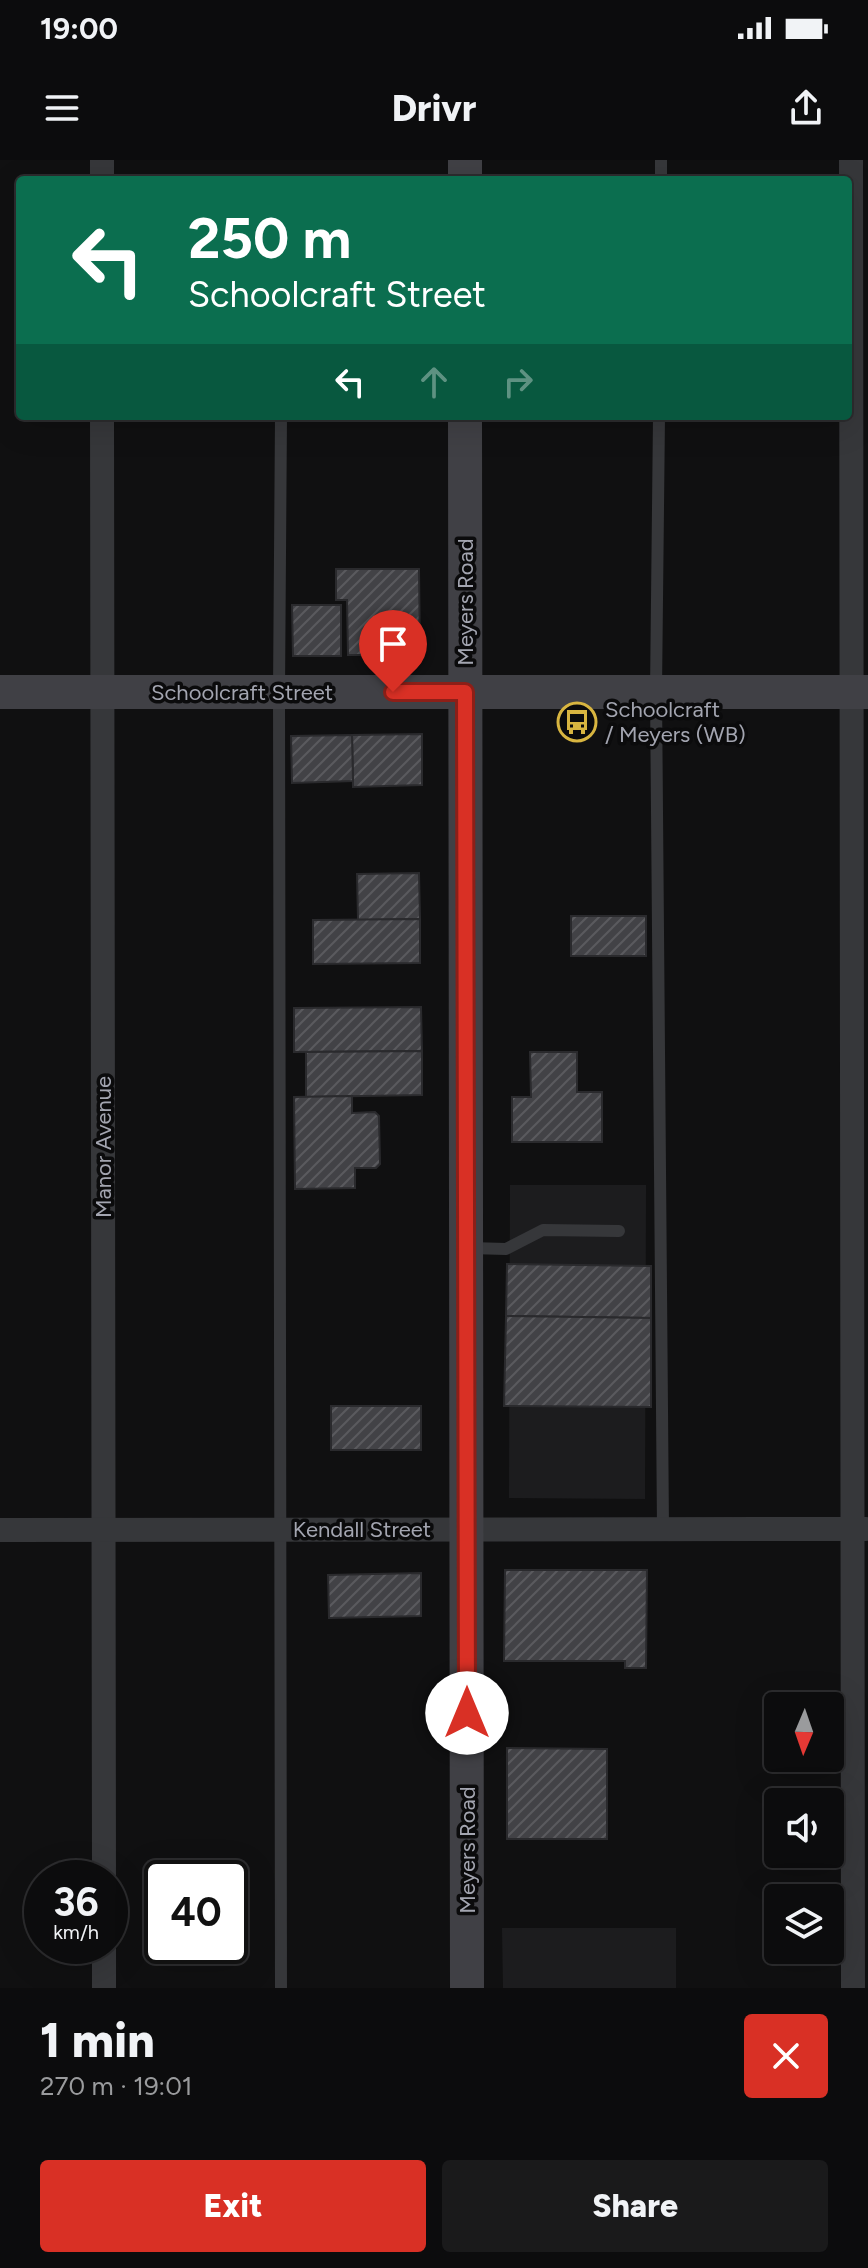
<!DOCTYPE html>
<meta charset="utf-8">
<style>
:root{--surface:#0c0c0d;--page:#1a1a1b;--text:#f1f3f6;--muted:#9a9b9d;--line:#2c2c2e;--accent:#d93025}
body{margin:0;font-family:Figtree,sans-serif;background:var(--page);color:var(--text);height:100vh;display:flex;flex-direction:column;font-size:30px;white-space:nowrap}
*{box-sizing:border-box;margin:0}
p{font-size:26px;color:var(--muted)}
.icon{flex:none;width:44px;height:44px;fill:none;stroke:currentColor;stroke-width:2;stroke-linecap:round;stroke-linejoin:round}
.map{position:relative;height:1828px;overflow:hidden}
.panel{display:flex;flex-direction:column;background:var(--surface);flex:1}
.panel>*{flex:none}
.guide{position:absolute;left:16px;top:16px;width:836px;height:244px;border-radius:8px;box-shadow:0 8px 32px #0002,0 0 0 2px var(--line);background:#0b6e4f;color:#fff;overflow:hidden}
.needle{width:52px;rotate:182deg}
.tools{position:absolute;left:764px;top:1532px;display:grid;gap:16px}
.tools a{display:grid;place-items:center;width:80px;height:80px;border-radius:8px;background:var(--surface);box-shadow:0 8px 32px #0002,0 0 0 2px var(--line);font-size:40px}
.speed{position:absolute;left:24px;top:1700px;display:flex;gap:16px;font-size:40px;font-weight:700;text-align:center}
.speed>*{display:grid;place-content:center;width:104px;height:104px;border-radius:50%;background:var(--surface);box-shadow:0 8px 32px #0002,0 0 0 2px var(--line);line-height:1}
.speed small{font-size:20px;font-weight:400}
.speed .limit{border:4px solid #111;border-radius:12px;background:#fff;color:#111}
.pin{position:absolute;display:grid;place-items:center;width:68px;height:68px;color:#fff;margin:-82px -34px;border-radius:50% 50% 50% 0;rotate:-45deg;box-shadow:0 0 8px #0007}
.pin .icon{rotate:45deg}
.me{position:absolute;width:88px;margin:-44px;rotate:0deg;stroke-linejoin:round;filter:drop-shadow(0 0 6px #0008)}
.turn{display:flex;align-items:center;gap:28px;height:168px;padding:0 40px;font-size:36px}
.turn .icon{width:104px;height:104px;stroke-width:2.5}
.turn b{display:block;font-size:56px;line-height:68px}
.lanes{display:flex;align-items:center;height:76px;padding:0 40px;background:#0003;justify-content:center;gap:40px;direction:ltr}
.lanes .off{opacity:.35}
.round{display:grid;place-items:center;flex:none;width:84px;height:84px;border-radius:8px;background:var(--page)}
.summary{display:flex;align-items:center;justify-content:space-between;height:136px;padding:0 40px}
h1{font-size:48px;font-weight:800;line-height:60px}
.cta{display:flex;gap:16px;margin-top:auto;padding:16px 40px}
.cta a{flex:1;height:92px;border-radius:8px;background:var(--accent);color:#fff;font-size:32px;font-weight:800;line-height:92px;text-align:center}
.cta a+a{background:var(--page);color:var(--text)}
.status{display:flex;justify-content:space-between;align-items:center;height:56px;padding:0 40px;background:var(--surface);direction:ltr}
.status svg{height:22px;fill:currentColor}
header{display:flex;justify-content:space-between;align-items:center;height:104px;padding:0 40px;background:var(--surface);font-size:36px;font-weight:800}
.map>svg:first-child{display:block}
</style>
<div class="status"><b>19:00</b><svg viewBox="0 0 49 12"><path d="M0 12V9h3v3zM5 12V6h3v6zM10 12V3h3v9zM15 12V0h3v12zM26 1h20v11H26zM47 4h2v5h-2z"/></svg></div>
<header><svg class="icon" aria-label="menu" viewBox="0 0 24 24"><path d="M4 6h16M4 12h16M4 18h16"/></svg>Drivr<svg class="icon" aria-label="share" viewBox="0 0 24 24"><path d="M12 15V3M7 8l5-5 5 5M5 13v7h14v-7"/></svg></header>
<div class="map">
<svg width="868" height="1828" viewBox="0 0 868 1828">
<defs>
<pattern id="building-hatch" width="6" height="6" patternUnits="userSpaceOnUse" patternTransform="scale(2)"><rect width="6" height="6" fill="#424246"/><path d="M-1 1l2-2M0 6l6-6M5 7l2-2" fill="none" stroke="#5a5a5e"/></pattern>
</defs>
<rect width="100%" height="100%" fill="#101011"/>
<g fill="#1c1c1e">
<polygon points="510,1025 646,1025 645,1339 509,1338"/>
<polygon points="502,1768 676,1768 676,1828 503,1828"/>
</g>
<g fill="url(#building-hatch)" stroke="#2a2a2d" stroke-width="2">
<polygon points="336,409 419,409 420,495 348,495 347,440 336,440"/>
<polygon points="292,445 341,445 341,496 293,496"/>
<polygon points="422,574 422,625 353,627 352,575"/>
<polygon points="352,575 353,621 292,623 291,576"/>
<polygon points="419,713 420,759 358,760 357,714"/>
<rect x="571" y="756" width="75" height="40"/>
<polygon points="420,759 420,803 313,804 313,760"/>
<polygon points="421,847 422,891 294,892 294,848"/>
<polygon points="422,891 422,935 306,937 306,892"/>
<polygon points="530,892 577,892 577,932 602,932 602,982 512,982 512,937 531,937"/>
<polygon points="352,936 352,953 375,952 379,956 380,1004 376,1008 355,1008 355,1028 295,1029 294,937"/>
<polygon points="507,1104 651,1106 651,1158 506,1156"/>
<polygon points="506,1156 651,1158 651,1247 504,1246"/>
<rect x="331" y="1246" width="90" height="44"/>
<polygon points="505,1410 647,1410 646,1508 625,1508 625,1501 504,1501"/>
<polygon points="421,1413 421,1456 329,1458 328,1415"/>
<polygon points="507,1588 607,1589 607,1679 507,1679"/>
</g>
<g fill="none" stroke-linecap="round" stroke-linejoin="round">
<g stroke="#36373a" stroke-width="12">
<polyline points="661,20 661,0"/>
<polyline points="281,256 279,532 281,1828"/>
<polyline points="659,256 656,532 663,1369"/>
<polyline points="470,1088 506,1089 543,1070 619,1071"/>
</g>
<g stroke="#36373a" stroke-width="24">
<polyline points="102,0 102,20"/>
<polyline points="851,0 853,1828"/>
<polyline points="102,256 104,1718"/>
<polyline points="0,1370 866,1369"/>
<polyline points="104,1786 104,1828"/>
</g>
<g stroke="#404045" stroke-width="34">
<polyline points="465,0 465,20"/>
<polyline points="465,256 467,1828"/>
<polyline points="0,532 868,532"/>
</g>
</g>
<g fill="none" stroke-linecap="round" stroke-linejoin="round">
<g stroke="#8d1f18" stroke-width="20">
<polyline id="route" points="393,532 465,532 467,1553"/>
</g>
<use href="#route" stroke="#d93025" stroke-width="14"/>
</g>
<defs>
<g id="bus-ring" transform="scale(2)"><circle r="9.5" fill="#0b0b0c" stroke="#d8b540" stroke-width="1.5"/><path d="M-5-6H5V4H4V6H2V4H-2V6H-4V4H-5ZM-3.5-4V0h7V-4ZM-3.5 1.2v1.5H-2V1.2ZM2 1.2v1.5H3.5V1.2Z" fill="#d8b540"/></g>
</defs>
<g fill-rule="evenodd">
<use href="#bus-ring" x="577" y="562"/>
</g>
<g text-anchor="middle" dominant-baseline="central" stroke-width="7" stroke-linejoin="round" paint-order="stroke">
<g font-size="22" fill="#a3a5b0" stroke="#0b0b0c">
<text transform="translate(465 442) rotate(-90)">Meyers Road</text>
<text x="242" y="532">Schoolcraft Street</text>
<text transform="translate(103 987) rotate(-90)">Manor Avenue</text>
<text x="362" y="1369">Kendall Street</text>
<text transform="translate(467 1690) rotate(-90)">Meyers Road</text>
</g>
<g font-size="22" fill="#a3a5b0" stroke="#0b0b0c" text-anchor="start">
<text x="605" y="549">Schoolcraft<tspan x="605" dy="25">/ Meyers (WB)</tspan></text>
</g>
</g>
</svg>
<div class="tools">
<a><svg class="needle" viewBox="-14 -14 28 28"><path d="M0-13l5 13h-10z" fill="#e53935"/><path d="M0 13l5-13h-10z" fill="#9a9b9d"/></svg></a>
<a><svg class="icon" aria-label="sound" viewBox="0 0 24 24"><path d="M4 9h4l5-4v14l-5-4H4zM17 9q2 3 0 6"/></svg></a>
<a><svg class="icon" aria-label="layers" viewBox="0 0 24 24"><path d="M12 4l9 5-9 5-9-5zM3 14l9 5 9-5"/></svg></a>
</div>
<div class="speed"><div>36<small>km/h</small></div><div class="limit">40</div></div>
<div class="pin" style="left:393px;top:532px;background:#d93025"><svg class="icon" aria-label="arrive" viewBox="0 0 24 24"><path d="M6 21V4h12l-3 4 3 4H6"/></svg></div>
<svg class="me" style="left:467px;top:1553px" viewBox="-20 -20 40 40"><circle r="19" fill="#fff"/><path d="M0-13L10 11 0 6-10 11z" fill="#d93025"/></svg>
<div class="guide">
<div class="turn"><svg class="icon" aria-label="left" viewBox="0 0 24 24"><path d="M17 20v-9H6M10 6l-5 5 5 5"/></svg><div><b>250 m</b>Schoolcraft Street</div></div>
<div class="lanes"><svg class="icon" aria-label="left" viewBox="0 0 24 24"><path d="M17 20v-9H6M10 6l-5 5 5 5"/></svg><svg class="icon off" aria-label="ahead" viewBox="0 0 24 24"><path d="M12 20V5M6 11l6-6 6 6"/></svg><svg class="icon off" aria-label="right" viewBox="0 0 24 24"><path d="M7 20v-9h11M14 6l5 5-5 5"/></svg></div>
</div>
</div>
<section class="panel">
<div class="summary"><div><h1>1 min</h1><p>270 m · 19:01</p></div><a class="round" style="background:#d93025;color:#fff"><svg class="icon" aria-label="close" viewBox="0 0 24 24"><path d="M6 6l12 12M18 6L6 18"/></svg></a></div>
<div class="cta"><a>Exit</a><a>Share</a></div>
</section>
